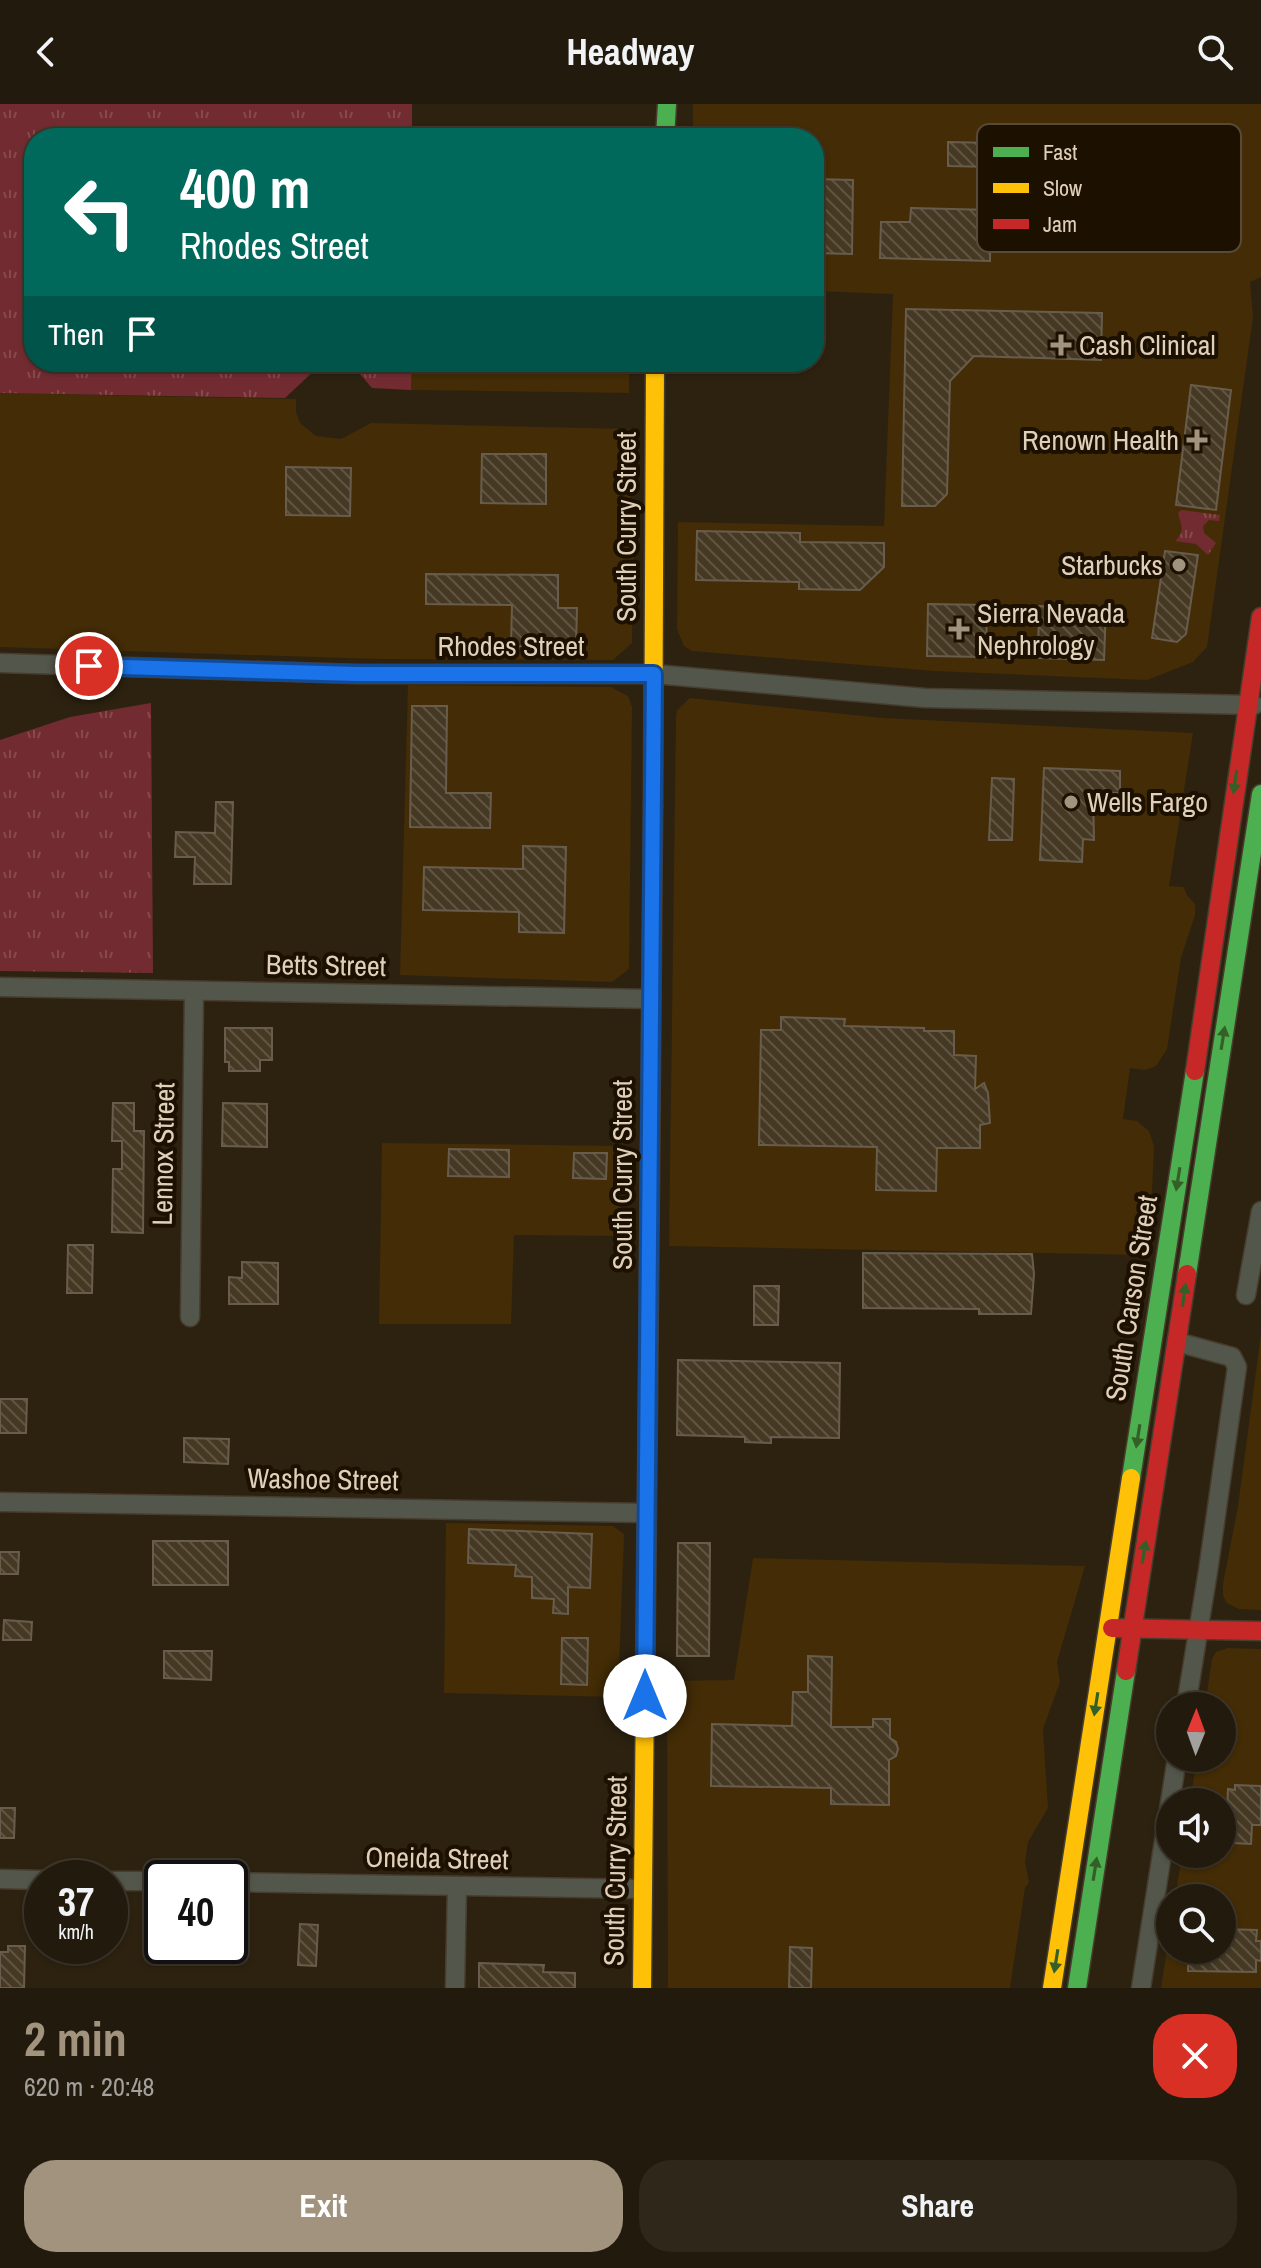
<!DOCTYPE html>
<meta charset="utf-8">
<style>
:root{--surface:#221a0c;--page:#2e271a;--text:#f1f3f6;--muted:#a2a19d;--line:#3f382d;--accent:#a1937e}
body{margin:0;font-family:"Archivo Narrow",sans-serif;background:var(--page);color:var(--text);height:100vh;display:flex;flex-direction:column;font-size:30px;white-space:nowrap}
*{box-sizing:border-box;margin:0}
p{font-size:26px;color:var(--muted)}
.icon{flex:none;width:44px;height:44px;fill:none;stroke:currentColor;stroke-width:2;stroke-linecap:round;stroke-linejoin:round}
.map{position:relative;height:1884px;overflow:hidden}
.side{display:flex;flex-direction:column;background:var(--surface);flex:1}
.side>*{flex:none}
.top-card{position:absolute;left:24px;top:24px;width:800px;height:244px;border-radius:32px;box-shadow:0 2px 6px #0004,0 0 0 2px var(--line);background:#00695c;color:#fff;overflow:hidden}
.needle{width:52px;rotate:1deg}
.controls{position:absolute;left:1156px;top:1588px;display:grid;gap:16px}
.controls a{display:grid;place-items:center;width:80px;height:80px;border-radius:50%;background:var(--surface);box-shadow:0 2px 6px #0004,0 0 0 2px var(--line);font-size:40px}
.speed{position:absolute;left:24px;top:1756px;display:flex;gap:16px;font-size:40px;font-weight:700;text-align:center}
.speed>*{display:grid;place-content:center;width:104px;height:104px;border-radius:50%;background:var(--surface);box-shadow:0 2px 6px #0004,0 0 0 2px var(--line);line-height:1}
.speed small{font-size:20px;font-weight:400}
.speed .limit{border:4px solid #111;border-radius:12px;background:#fff;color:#111}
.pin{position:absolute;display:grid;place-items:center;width:68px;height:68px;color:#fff;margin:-34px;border:4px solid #fff;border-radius:50%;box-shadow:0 2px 8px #0007}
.me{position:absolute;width:88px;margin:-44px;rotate:0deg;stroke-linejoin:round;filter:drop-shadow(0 0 6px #0008)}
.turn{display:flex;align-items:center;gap:28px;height:168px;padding:0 24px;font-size:36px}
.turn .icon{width:104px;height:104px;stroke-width:2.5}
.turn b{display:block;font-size:56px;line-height:68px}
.then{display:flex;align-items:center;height:76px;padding:0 24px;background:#0003;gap:16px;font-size:30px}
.round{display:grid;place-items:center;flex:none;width:84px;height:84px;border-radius:32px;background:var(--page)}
.summary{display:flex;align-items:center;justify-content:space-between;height:136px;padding:0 24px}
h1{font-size:48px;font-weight:800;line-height:60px;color:var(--accent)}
.cta{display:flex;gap:16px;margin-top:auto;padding:16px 24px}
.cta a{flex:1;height:92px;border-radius:32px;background:var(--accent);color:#fff;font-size:32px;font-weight:800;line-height:92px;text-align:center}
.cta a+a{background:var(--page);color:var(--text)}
header{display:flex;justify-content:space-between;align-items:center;height:104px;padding:0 24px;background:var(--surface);font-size:36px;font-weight:800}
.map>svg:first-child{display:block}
</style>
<header><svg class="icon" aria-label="back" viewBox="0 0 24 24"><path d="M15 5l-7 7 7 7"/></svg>Headway<svg class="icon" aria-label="search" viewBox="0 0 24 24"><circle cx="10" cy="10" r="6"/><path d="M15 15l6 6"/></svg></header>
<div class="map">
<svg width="1261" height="1884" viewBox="0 0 1261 1884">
<defs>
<pattern id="grass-tufts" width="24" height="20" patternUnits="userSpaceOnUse" patternTransform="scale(2)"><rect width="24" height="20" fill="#722c31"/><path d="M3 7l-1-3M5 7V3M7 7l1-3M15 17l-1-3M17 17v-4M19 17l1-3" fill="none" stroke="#864a4d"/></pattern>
<pattern id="building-back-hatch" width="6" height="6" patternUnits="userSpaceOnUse" patternTransform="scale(2)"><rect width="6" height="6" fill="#463924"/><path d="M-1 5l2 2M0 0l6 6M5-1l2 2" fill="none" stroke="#605542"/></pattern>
</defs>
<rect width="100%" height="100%" fill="#2d2210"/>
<g fill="#432c06">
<polygon points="693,0 1261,0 1261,173 1250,178 1253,213 1207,543 1193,558 1147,576 934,567 692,547 684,542 677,525 678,418 884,422 893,190 814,187 814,34 693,34"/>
<polygon points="412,258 629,258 629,289 411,286"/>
<polygon points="0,289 296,295 296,308 300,319 316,332 341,335 371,319 630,325 630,427 634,428 632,539 613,556 378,555 0,543"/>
<polygon points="408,581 611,583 628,592 632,603 629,865 612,878 400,871"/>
<polygon points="690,594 883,614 1193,629 1169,782 1184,783 1186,790 1195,800 1195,811 1181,854 1167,945 1156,962 1145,966 1130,964 1123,1015 1137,1017 1149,1027 1154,1042 1152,1087 1143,1151 669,1142 676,614 677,606"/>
<polygon points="382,1039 621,1042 620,1132 514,1131 511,1220 379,1220"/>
<polygon points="1261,1230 1261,1506 1239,1505 1227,1499 1223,1492 1223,1480 1238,1402"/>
<polygon points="446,1419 613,1422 624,1430 618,1593 444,1589"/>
<polygon points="753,1454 1085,1462 1057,1558 1060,1578 1043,1625 1048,1704 1028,1738 1025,1758 1029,1778 1025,1784 1010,1884 668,1884 667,1577 734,1576"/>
<polygon points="1228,1544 1261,1545 1261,1884 1161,1884 1170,1826 1170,1846 1222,1846 1222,1794 1175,1794 1182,1750 1222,1750 1222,1698 1190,1698 1197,1654 1222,1654 1222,1602 1205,1602 1212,1555 1216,1548"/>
</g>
<g fill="url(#grass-tufts)">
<polygon points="0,0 412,0 412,34 34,34 34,258 330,258 318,263 285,294 0,289"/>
<polygon points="333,258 412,258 411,286 372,284 353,262"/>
<path d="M1181 406 1220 411 1219 417 1209 416 1203 422 1204 429 1216 439 1208 451 1196 440 1175 437C1186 427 1181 422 1178 409Z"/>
<polygon points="151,599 153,869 0,867 0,636 70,613"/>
</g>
<g fill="url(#building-back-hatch)" stroke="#685d4c" stroke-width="2">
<polygon points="948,38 1044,40 1043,64 948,62"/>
<polygon points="814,75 853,76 852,150 814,149"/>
<polygon points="911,104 991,106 990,157 880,154 881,118 910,118"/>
<polygon points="906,205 1102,209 1101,256 974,252 950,277 947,390 935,402 902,402"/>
<polygon points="1191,281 1231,286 1216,406 1176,401"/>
<polygon points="482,350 546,350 546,400 481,399"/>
<polygon points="286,363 351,364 350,412 286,411"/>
<polygon points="697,427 800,429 800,438 884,439 884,463 860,486 799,485 799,478 696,476"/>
<polygon points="1165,447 1198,451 1186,530 1177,538 1152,534"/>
<polygon points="426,470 558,471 558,504 577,504 576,543 511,542 512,501 426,500"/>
<polygon points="928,500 987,501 986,553 927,552"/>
<polygon points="1039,502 1106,503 1104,556 1038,554"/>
<polygon points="412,602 447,602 446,689 491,689 490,724 410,723"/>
<polygon points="1044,664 1120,667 1120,689 1093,688 1094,736 1083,735 1082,758 1040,756"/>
<polygon points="992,674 1014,675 1012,736 989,736"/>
<polygon points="216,698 233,698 231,780 194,780 195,753 175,753 176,728 215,729"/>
<polygon points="523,742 566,743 564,829 519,828 519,808 423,806 424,763 523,765"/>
<polygon points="781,913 845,915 844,922 924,924 924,927 954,927 954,951 976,952 975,985 984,979 988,989 990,1019 980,1021 980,1044 937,1044 936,1087 876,1086 877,1043 759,1041 761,926 781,926"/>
<polygon points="225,924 272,924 272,956 260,956 260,967 229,967 229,958 225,958"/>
<polygon points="113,999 134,999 134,1027 144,1027 143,1129 112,1128 113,1065 122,1065 122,1037 112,1037"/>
<polygon points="223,999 267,1000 267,1043 222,1042"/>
<polygon points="449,1045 509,1046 509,1073 448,1072"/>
<polygon points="574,1049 607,1049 606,1075 573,1074"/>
<polygon points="68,1141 93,1141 92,1189 67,1189"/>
<polygon points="863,1149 1032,1150 1034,1170 1031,1210 979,1210 979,1205 863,1204"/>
<polygon points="242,1158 278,1159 278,1200 229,1200 229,1173 242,1174"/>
<polygon points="754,1182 779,1182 778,1221 754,1221"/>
<polygon points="678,1256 840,1259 839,1334 771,1333 771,1339 745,1338 745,1333 677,1331"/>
<polygon points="0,1295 27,1295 26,1329 0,1329"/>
<polygon points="184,1334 229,1335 228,1360 184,1358"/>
<polygon points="469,1425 592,1430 590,1484 568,1483 568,1510 553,1509 554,1495 532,1494 532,1473 515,1472 516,1461 468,1459"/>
<rect x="153" y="1437" width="75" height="44"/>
<polygon points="678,1439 710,1439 709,1552 677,1552"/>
<polygon points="0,1448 19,1448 18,1470 0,1470"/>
<polygon points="4,1516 32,1518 31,1536 3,1536"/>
<polygon points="562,1534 588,1534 587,1581 561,1580"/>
<polygon points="164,1547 212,1547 211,1576 164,1574"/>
<polygon points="808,1552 832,1553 831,1623 873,1623 873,1615 890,1615 890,1634 896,1638 898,1645 896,1652 889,1656 889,1701 831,1700 831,1684 711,1682 712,1620 792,1622 793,1588 808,1588"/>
<polygon points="1235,1681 1261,1682 1261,1721 1252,1721 1251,1740 1233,1739 1234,1708 1227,1707 1228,1685 1235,1686"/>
<polygon points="0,1704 15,1704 14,1734 0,1734"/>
<polygon points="300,1820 318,1821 316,1862 298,1861"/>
<polygon points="1222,1825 1257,1826 1256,1837 1261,1837 1261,1857 1256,1856 1256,1868 1188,1867 1188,1846 1222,1846"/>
<polygon points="8,1842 25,1842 24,1884 0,1884 0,1848 8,1848"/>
<polygon points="790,1843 812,1844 811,1884 789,1884"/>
<polygon points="479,1859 544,1861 543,1868 575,1869 575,1884 479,1884"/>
</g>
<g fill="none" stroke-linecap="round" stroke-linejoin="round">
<g stroke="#473d2e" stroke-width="21">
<g id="street">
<polyline points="0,559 356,570 654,570 925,594 1254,601"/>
<polyline points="0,883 651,895"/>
<polyline points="1246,1191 1261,1107"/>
<polyline points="190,1213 194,887"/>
<polyline points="1177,1238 1232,1253 1237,1263 1208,1467 1186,1602"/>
<polyline points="0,1398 646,1409"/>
<polyline points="0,1775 42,1776"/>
<polyline points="110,1777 162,1777"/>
<polyline points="230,1778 643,1785"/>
<polyline points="455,1884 457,1782"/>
<polyline points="1141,1884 1177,1654"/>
</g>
</g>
<g stroke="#473d2e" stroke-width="21">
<g id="fast">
<polyline points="665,34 667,0"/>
<polyline points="1187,1170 1261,690"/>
<polyline points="1131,1374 1195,967"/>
<polyline points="1077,1884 1126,1567"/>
</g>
</g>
<g stroke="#473d2e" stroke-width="21">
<g id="slow">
<polyline points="653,702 655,258"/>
<polyline points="642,1884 648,1291"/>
<polyline points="1052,1884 1131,1374"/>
</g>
</g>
<g stroke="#473d2e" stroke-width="21">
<g id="jam">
<polyline points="1195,967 1261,513"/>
<polyline points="648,1291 653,702"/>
<polyline points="1112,1524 1261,1527"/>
<polyline points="1126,1567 1187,1170"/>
</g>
</g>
<use href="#street" stroke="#53564b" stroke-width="18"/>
<use href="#fast" stroke="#4caf50" stroke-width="18"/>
<use href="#slow" stroke="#ffc107" stroke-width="18"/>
<use href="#jam" stroke="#c62828" stroke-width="18"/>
</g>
<defs><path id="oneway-solid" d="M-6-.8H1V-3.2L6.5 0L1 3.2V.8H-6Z" transform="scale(2)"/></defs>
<g fill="#346028">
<use href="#oneway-solid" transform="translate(1235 678) rotate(98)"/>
<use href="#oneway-solid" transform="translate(1223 934) rotate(-81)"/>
<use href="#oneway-solid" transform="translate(1178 1075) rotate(99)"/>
<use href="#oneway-solid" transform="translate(1184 1191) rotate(-82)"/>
<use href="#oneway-solid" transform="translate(1138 1332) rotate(99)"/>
<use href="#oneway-solid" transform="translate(1144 1448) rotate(-81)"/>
<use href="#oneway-solid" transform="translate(1096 1600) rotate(99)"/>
<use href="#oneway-solid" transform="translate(1095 1765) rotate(-81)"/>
<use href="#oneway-solid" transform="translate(1056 1857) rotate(99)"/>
</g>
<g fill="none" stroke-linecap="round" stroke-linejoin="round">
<g stroke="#114b97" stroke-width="20">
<polyline id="route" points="89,562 356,570 654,570 645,1592"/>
</g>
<use href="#route" stroke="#1a73e8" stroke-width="14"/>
</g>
<g fill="#a1937e" stroke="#1c1001" stroke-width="3">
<path d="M1057 229h8v8h8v8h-8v8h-8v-8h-8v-8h8z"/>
<path d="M1193 324h8v8h8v8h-8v8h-8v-8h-8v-8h8z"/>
<circle cx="1179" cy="461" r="8"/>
<path d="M955 513h8v8h8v8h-8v8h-8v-8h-8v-8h8z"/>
<circle cx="1071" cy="698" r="8"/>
</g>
<g text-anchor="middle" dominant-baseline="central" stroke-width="8" stroke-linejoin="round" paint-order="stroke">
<g font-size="28" fill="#e0d0ba" stroke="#1c1001" text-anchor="start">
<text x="1079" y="241">Cash Clinical</text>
<text x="1179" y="336" text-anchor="end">Renown Health</text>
<text x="1163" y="461" text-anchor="end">Starbucks</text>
<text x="977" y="509">Sierra Nevada<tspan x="977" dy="32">Nephrology</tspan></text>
<text x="1087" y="698">Wells Fargo</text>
</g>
<g font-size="28" fill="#e0d0ba" stroke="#1c1001">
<text transform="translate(626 423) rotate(-90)">South Curry Street</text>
<text x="511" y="542">Rhodes Street</text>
<text transform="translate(326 861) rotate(1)">Betts Street</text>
<text transform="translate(163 1050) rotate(-89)">Lennox Street</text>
<text transform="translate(622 1071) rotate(-90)">South Curry Street</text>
<text transform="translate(1131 1194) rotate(-81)">South Carson Street</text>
<text transform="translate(323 1375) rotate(1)">Washoe Street</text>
<text transform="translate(437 1754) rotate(1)">Oneida Street</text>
<text transform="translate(615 1767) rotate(-89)">South Curry Street</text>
</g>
</g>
<rect x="977" y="20" width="264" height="128" rx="12" fill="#1c1001" stroke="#574a38" stroke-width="2"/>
<rect x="993" y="43" width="36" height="10" fill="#4caf50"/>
<rect x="993" y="79" width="36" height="10" fill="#ffc107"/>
<rect x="993" y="115" width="36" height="10" fill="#c62828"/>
<g font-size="22" fill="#e0d0ba">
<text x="1043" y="56">Fast</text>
<text x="1043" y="92">Slow</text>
<text x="1043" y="128">Jam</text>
</g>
</svg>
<div class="controls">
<a><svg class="needle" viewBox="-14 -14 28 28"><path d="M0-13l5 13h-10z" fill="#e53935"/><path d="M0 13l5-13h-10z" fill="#a2a19d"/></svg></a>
<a><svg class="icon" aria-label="sound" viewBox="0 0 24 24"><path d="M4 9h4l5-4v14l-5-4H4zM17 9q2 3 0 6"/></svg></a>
<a><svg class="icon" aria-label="search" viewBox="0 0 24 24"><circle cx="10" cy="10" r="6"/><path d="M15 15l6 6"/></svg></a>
</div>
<div class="speed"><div>37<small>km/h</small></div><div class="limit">40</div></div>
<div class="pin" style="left:89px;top:562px;background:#d93025"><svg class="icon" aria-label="arrive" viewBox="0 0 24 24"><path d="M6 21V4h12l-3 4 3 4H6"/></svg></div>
<svg class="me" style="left:645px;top:1592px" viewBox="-20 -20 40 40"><circle r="19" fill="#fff"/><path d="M0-13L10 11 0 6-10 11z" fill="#1a73e8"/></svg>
<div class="top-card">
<div class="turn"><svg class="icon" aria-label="left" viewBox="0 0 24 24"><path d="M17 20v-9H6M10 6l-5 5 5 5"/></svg><div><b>400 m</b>Rhodes Street</div></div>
<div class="then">Then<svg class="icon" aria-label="arrive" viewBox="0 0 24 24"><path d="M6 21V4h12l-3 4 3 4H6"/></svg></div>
</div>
</div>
<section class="side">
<div class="summary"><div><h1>2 min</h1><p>620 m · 20:48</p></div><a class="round" style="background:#d93025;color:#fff"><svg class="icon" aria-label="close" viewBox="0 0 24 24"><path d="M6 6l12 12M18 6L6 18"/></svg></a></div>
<div class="cta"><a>Exit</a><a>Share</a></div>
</section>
